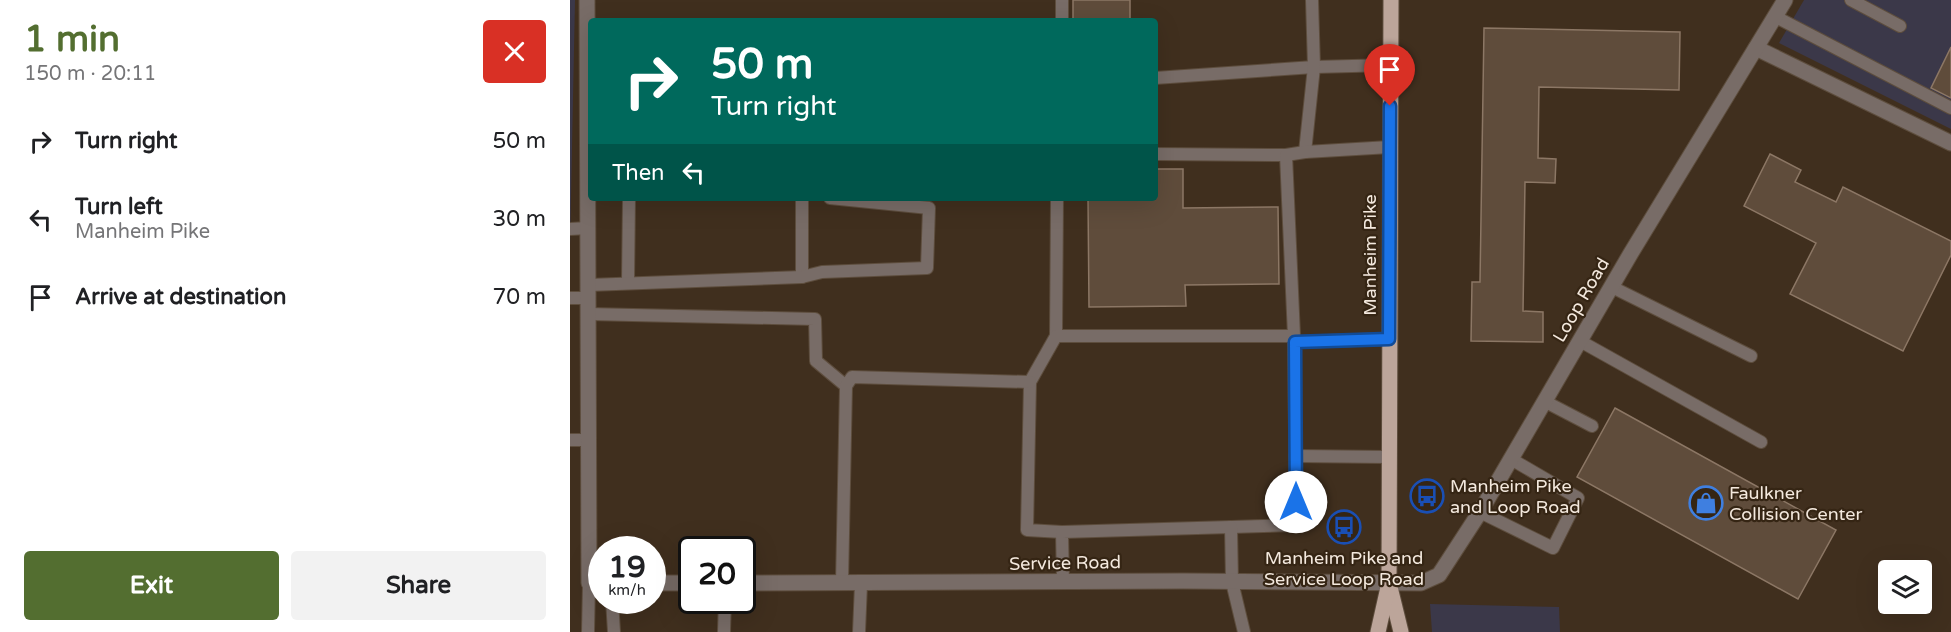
<!DOCTYPE html>
<meta charset="utf-8">
<style>
:root{--surface:#fff;--page:#f2f2f2;--text:#202124;--muted:#757577;--accent:#536e30}
body{margin:0;font-family:"Varela Round",sans-serif;background:var(--page);color:var(--text);height:100vh;display:flex;flex-direction:column;font-size:22px;white-space:nowrap}
*{box-sizing:border-box;margin:0}
p{font-size:20px;color:var(--muted)}
.icon{flex:none;width:33px;height:33px;fill:none;stroke:currentColor;stroke-width:2;stroke-linecap:round;stroke-linejoin:round}
.map{position:relative;flex:1;overflow:hidden}
.sheet{display:flex;flex-direction:column;background:var(--surface);width:570px}
.sheet>*{flex:none}
.banner{position:absolute;left:18px;top:18px;width:570px;height:183px;border-radius:6px;box-shadow:0 6px 24px #0002;background:#00695c;color:#fff;overflow:hidden}
.tools{position:absolute;left:1308px;top:560px;display:grid;gap:12px}
.tools a{display:grid;place-items:center;width:54px;height:54px;border-radius:6px;background:var(--surface);box-shadow:0 6px 24px #0002;font-size:30px}
.speed{position:absolute;left:18px;top:536px;display:flex;gap:12px;font-size:30px;font-weight:700;text-align:center}
.speed>*{display:grid;place-content:center;width:78px;height:78px;border-radius:50%;background:var(--surface);box-shadow:0 6px 24px #0002;line-height:1}
.speed small{font-size:15px;font-weight:400}
.speed .limit{border:3px solid #111;border-radius:9px;background:#fff;color:#111}
.pin{position:absolute;display:grid;place-items:center;width:51px;height:51px;color:#fff;margin:-62px -26px;border-radius:50% 50% 50% 0;rotate:-45deg;box-shadow:0 0 6px #0007}
.pin .icon{rotate:45deg}
.me{position:absolute;width:66px;margin:-33px;rotate:0deg;stroke-linejoin:round;filter:drop-shadow(0 0 4px #0008)}
.turn{display:flex;align-items:center;gap:21px;height:126px;padding:0 24px;font-size:27px}
.turn .icon{width:78px;height:78px;stroke-width:2.5}
.turn b{display:block;font-size:42px;line-height:51px}
.then{display:flex;align-items:center;height:57px;padding:0 24px;background:#0003;gap:12px;font-size:22px}
.round{display:grid;place-items:center;flex:none;width:63px;height:63px;border-radius:6px;background:var(--page)}
.summary{display:flex;align-items:center;justify-content:space-between;height:102px;padding:0 24px}
h1{font-size:36px;font-weight:800;line-height:45px;color:var(--accent)}
.button{display:flex;gap:12px;margin-top:auto;padding:12px 24px}
.button a{flex:1;height:69px;border-radius:6px;background:var(--accent);color:#fff;font-size:24px;font-weight:800;line-height:69px;text-align:center}
.button a+a{background:var(--page);color:var(--text)}
ul{padding:0;list-style:none}
li{display:flex;align-items:center;gap:18px;height:78px;padding:0 24px}
li div{flex:1}
li b{display:block;font-size:22px}
li em{font-style:normal}
main{display:flex;flex:1;min-height:0}
.map>svg:first-child{display:block}
</style>
<main>
<section class="sheet">
<div class="summary"><div><h1>1 min</h1><p>150 m · 20:11</p></div><a class="round" style="background:#d93025;color:#fff"><svg class="icon" aria-label="close" viewBox="0 0 24 24"><path d="M6 6l12 12M18 6L6 18"/></svg></a></div>
<ul>
<li><svg class="icon" aria-label="right" viewBox="0 0 24 24"><path d="M7 20v-9h11M14 6l5 5-5 5"/></svg><div><b>Turn right</b></div><em>50 m</em></li>
<li><svg class="icon" aria-label="left" viewBox="0 0 24 24"><path d="M17 20v-9H6M10 6l-5 5 5 5"/></svg><div><b>Turn left</b><p>Manheim Pike</p></div><em>30 m</em></li>
<li><svg class="icon" aria-label="arrive" viewBox="0 0 24 24"><path d="M6 21V4h12l-3 4 3 4H6"/></svg><div><b>Arrive at destination</b></div><em>70 m</em></li>
</ul>
<div class="button"><a>Exit</a><a>Share</a></div>
</section>
<div class="map">
<svg width="1381" height="632" viewBox="0 0 1381 632">
<rect width="100%" height="100%" fill="#402f1e"/>
<g fill="#3b3849">
<polygon points="0,0 5,0 0,246"/>
<polygon points="1234,0 1381,0 1381,129 1209,43"/>
<polygon points="860,604 989,607 990,632 862,632"/>
</g>
<g fill="#5f4c3b" stroke="#8c7765" stroke-width="1.5">
<rect x="503" y="0" width="57" height="21"/>
<polygon points="914,28 1110,32 1109,90 969,87 968,158 986,159 985,183 955,182 953,311 973,312 973,342 901,341 902,282 910,282"/>
<polygon points="1381,47 1381,98 1361,88"/>
<polygon points="1200,154 1231,170 1225,182 1266,202 1273,187 1381,241 1381,255 1333,351 1220,294 1246,243 1174,206"/>
<polygon points="585,169 613,169 613,208 708,207 709,284 615,285 616,306 519,307 518,198 585,198"/>
<polygon points="1045,408 1266,530 1228,599 1007,477"/>
</g>
<g fill="none" stroke-linecap="round" stroke-linejoin="round">
<g stroke="#5d4d3d" stroke-width="14">
<g id="lane">
<polyline points="492,0 492,21"/>
<polyline points="1281,0 1330,26"/>
<polyline points="1206,17 1381,108"/>
<polyline points="585,78 744,67 821,65"/>
<polyline points="735,152 744,67 742,0"/>
<polyline points="585,154 716,155"/>
<polyline points="0,229 18,228"/>
<polyline points="232,277 232,198"/>
<polyline points="58,282 59,198"/>
<polyline points="19,285 232,277 252,272 357,268 359,208 260,198"/>
<polyline points="1042,287 1181,356"/>
<polyline points="0,298 19,298"/>
<polyline points="18,314 245,319 246,361 276,386"/>
<polyline points="486,336 487,198"/>
<polyline points="724,336 716,155 735,152 820,147"/>
<polyline points="1010,341 1191,442"/>
<polyline points="725,342 819,339"/>
<polyline points="974,401 1022,426"/>
<polyline points="0,440 18,440"/>
<polyline points="725,456 818,457"/>
<polyline points="910,512 983,548 1008,498 941,459"/>
<polyline points="492,532 457,530 460,382 486,336 724,336 726,525 661,527"/>
<polyline points="272,583 276,386 282,377 460,382"/>
<polyline points="493,583 492,532 661,527 662,582 674,632"/>
<polyline points="42,600 44,632"/>
<polyline points="18,632 19,583"/>
<polyline points="154,632 155,600"/>
<polyline points="289,632 291,584"/>
</g>
</g>
<g stroke="#5d4d3d" stroke-width="17">
<g id="street">
<polyline points="17,0 19,583 32,583"/>
<polyline points="1186,48 1381,143"/>
<polyline points="82,583 122,583"/>
<polyline points="172,583 613,581 851,583 869,575 910,512 1061,253 1215,0"/>
</g>
</g>
<g stroke="#5d4d3d" stroke-width="17">
<g id="primary">
<polyline points="819,583 831,632"/>
<polyline points="808,632 819,583 821,0"/>
</g>
</g>
<use href="#lane" stroke="#786c67" stroke-width="12"/>
<use href="#street" stroke="#786c67" stroke-width="15"/>
<use href="#primary" stroke="#bca59a" stroke-width="15"/>
</g>
<g fill="none" stroke-linecap="round" stroke-linejoin="round">
<g stroke="#114b97" stroke-width="15">
<polyline id="route" points="726,502 725,342 819,339 820,106"/>
</g>
<use href="#route" stroke="#1a73e8" stroke-width="10"/>
</g>
<defs>
<g id="bus-ring" transform="scale(1.725)"><circle r="9.5" fill="#352514" stroke="#1a4fb4" stroke-width="1.5"/><path d="M-5-6H5V4H4V6H2V4H-2V6H-4V4H-5ZM-3.5-4V0h7V-4ZM-3.5 1.2v1.5H-2V1.2ZM2 1.2v1.5H3.5V1.2Z" fill="#1a4fb4"/></g>
<g id="shop-ring" transform="scale(1.725)"><circle r="9.5" fill="#352514" stroke="#3f7fe0" stroke-width="1.5"/><path d="M-5-2.5h2.3a2.7 3.5 0 0 1 5.4 0H5L5.5 6h-11ZM-1.5-2.5h3a1.5 2.3 0 0 0-3 0Z" fill="#3f7fe0"/></g>
</defs>
<g fill-rule="evenodd">
<use href="#bus-ring" x="857" y="496"/>
<use href="#shop-ring" x="1136" y="503"/>
<use href="#bus-ring" x="774" y="527"/>
</g>
<g text-anchor="middle" dominant-baseline="central" stroke-width="4.5" stroke-linejoin="round" paint-order="stroke">
<g font-size="18" fill="#f4e9de" stroke="#352514">
<text transform="translate(800 255) rotate(-90)">Manheim Pike</text>
<text transform="translate(1011 300) rotate(-60)">Loop Road</text>
<text transform="translate(495 563) rotate(-1)">Service Road</text>
</g>
<g font-size="18" fill="#f4e9de" stroke="#352514" text-anchor="start">
<text x="880" y="486">Manheim Pike<tspan x="880" dy="21">and Loop Road</tspan></text>
<text x="1159" y="493">Faulkner<tspan x="1159" dy="21">Collision Center</tspan></text>
<text x="774" y="558" text-anchor="middle">Manheim Pike and<tspan x="774" dy="21">Service Loop Road</tspan></text>
</g>
</g>
</svg>
<div class="tools">
<a><svg class="icon" aria-label="layers" viewBox="0 0 24 24"><path d="M12 4l9 5-9 5-9-5zM3 14l9 5 9-5"/></svg></a>
</div>
<div class="speed"><div>19<small>km/h</small></div><div class="limit">20</div></div>
<div class="pin" style="left:820px;top:106px;background:#d93025"><svg class="icon" aria-label="arrive" viewBox="0 0 24 24"><path d="M6 21V4h12l-3 4 3 4H6"/></svg></div>
<svg class="me" style="left:726px;top:502px" viewBox="-20 -20 40 40"><circle r="19" fill="#fff"/><path d="M0-13L10 11 0 6-10 11z" fill="#1a73e8"/></svg>
<div class="banner">
<div class="turn"><svg class="icon" aria-label="right" viewBox="0 0 24 24"><path d="M7 20v-9h11M14 6l5 5-5 5"/></svg><div><b>50 m</b>Turn right</div></div>
<div class="then">Then<svg class="icon" aria-label="left" viewBox="0 0 24 24"><path d="M17 20v-9H6M10 6l-5 5 5 5"/></svg></div>
</div>
</div>
</main>
